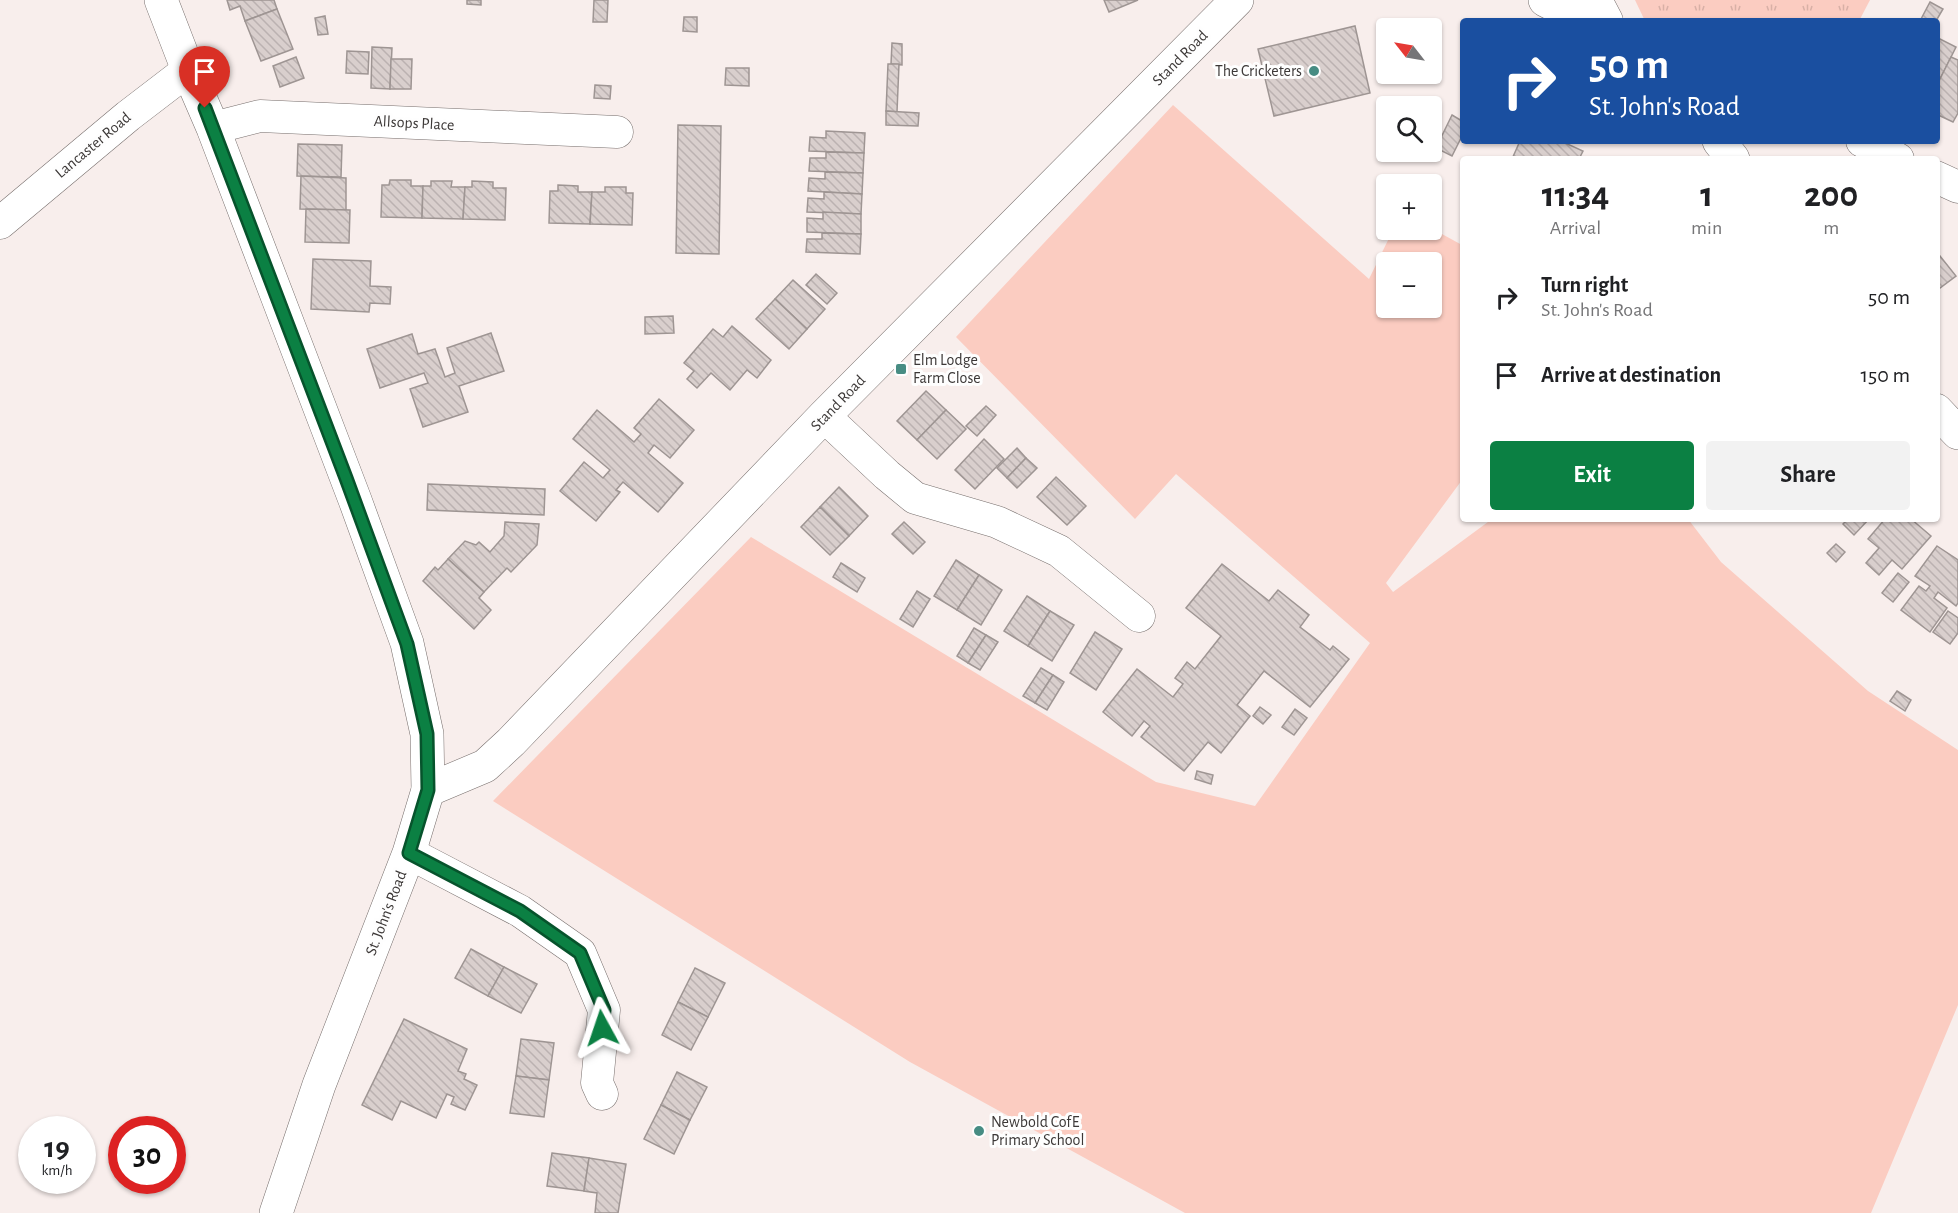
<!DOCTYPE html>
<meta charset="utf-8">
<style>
:root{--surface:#fff;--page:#f2f2f2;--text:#202124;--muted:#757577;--accent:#0b8043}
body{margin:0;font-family:"Alegreya Sans",sans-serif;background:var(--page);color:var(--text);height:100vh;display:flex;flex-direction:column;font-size:22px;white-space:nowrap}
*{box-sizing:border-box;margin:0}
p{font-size:20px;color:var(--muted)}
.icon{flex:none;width:33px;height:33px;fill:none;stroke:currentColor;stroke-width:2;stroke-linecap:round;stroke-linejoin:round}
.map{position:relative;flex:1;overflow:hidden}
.details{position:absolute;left:1460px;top:156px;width:480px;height:366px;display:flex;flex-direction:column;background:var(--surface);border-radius:6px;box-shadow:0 2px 4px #0004}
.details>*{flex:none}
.hud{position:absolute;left:1460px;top:18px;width:480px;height:126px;border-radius:6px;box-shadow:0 2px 4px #0004;background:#1a4fa0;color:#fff;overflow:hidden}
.needle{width:39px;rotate:301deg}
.controls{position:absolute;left:1376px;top:18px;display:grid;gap:12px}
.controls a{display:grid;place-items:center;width:66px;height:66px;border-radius:6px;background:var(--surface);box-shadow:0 2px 4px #0004;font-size:30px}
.speed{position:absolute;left:18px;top:1116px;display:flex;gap:12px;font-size:30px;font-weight:700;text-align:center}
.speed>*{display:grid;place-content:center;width:78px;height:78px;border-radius:50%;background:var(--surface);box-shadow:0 2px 4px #0004;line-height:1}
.speed small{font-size:15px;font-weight:400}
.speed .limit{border:9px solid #d22;background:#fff;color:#111}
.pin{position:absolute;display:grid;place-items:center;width:51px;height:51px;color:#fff;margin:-62px -26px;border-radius:50% 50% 50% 0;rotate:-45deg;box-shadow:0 0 6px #0007}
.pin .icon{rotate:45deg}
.me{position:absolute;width:66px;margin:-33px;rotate:355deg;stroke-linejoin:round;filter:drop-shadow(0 0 4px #0008)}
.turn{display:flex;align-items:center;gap:21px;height:126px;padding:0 30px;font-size:27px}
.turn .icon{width:78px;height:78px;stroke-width:2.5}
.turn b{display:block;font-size:42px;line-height:51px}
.eta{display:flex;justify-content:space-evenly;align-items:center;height:102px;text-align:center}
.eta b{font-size:36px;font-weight:700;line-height:42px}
.action{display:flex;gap:12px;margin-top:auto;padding:12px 30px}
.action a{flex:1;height:69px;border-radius:6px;background:var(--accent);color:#fff;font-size:24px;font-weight:700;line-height:69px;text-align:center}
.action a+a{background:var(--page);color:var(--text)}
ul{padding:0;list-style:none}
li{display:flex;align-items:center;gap:18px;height:78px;padding:0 30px}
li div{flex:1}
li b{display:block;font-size:22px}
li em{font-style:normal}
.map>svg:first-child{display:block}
</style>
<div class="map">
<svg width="1958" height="1213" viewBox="0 0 1958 1213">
<defs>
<pattern id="park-tufts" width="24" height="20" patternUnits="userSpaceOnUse" patternTransform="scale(1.5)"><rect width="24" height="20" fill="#fbccc1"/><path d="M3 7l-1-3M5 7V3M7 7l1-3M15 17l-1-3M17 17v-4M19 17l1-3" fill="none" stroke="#d8b0a6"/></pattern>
<pattern id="building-back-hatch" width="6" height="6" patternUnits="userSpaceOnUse" patternTransform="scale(1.5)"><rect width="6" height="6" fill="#d9cfcd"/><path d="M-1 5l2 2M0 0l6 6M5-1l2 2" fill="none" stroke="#bbb2b1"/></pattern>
</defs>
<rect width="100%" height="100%" fill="#f8eeec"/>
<polygon fill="url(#park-tufts)" points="1635,0 1870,0 1859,21 1645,21"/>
<path fill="#fbccc1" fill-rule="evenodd" d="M1173 105 1369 279 1393 230H1431V228L1462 245V480L1386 583 1393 592 1492 519H1688L1721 562 1868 691 1958 750V1005L1871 1213H1185L910 1062 493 801 751 537 1156 782 1255 806 1370 643 1176 474 1135 519 956 337ZM1386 262H1431V308H1386Z"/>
<g fill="url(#building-back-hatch)" stroke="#9e9593" stroke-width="1.5">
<polygon points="227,0 274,0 277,9 245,21 240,6 230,10"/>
<polygon points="467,0 481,0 481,5 467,4"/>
<polygon points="594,0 608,0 607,22 593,22"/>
<polygon points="1104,0 1138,0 1109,12"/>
<polygon points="1930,2 1943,9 1936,21 1920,21"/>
<polygon points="277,9 293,49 261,61 245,21"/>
<polygon points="325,16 328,34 318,35 315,18"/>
<polygon points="684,17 697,17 697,32 683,31"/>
<polygon points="1355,26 1370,93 1274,116 1258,49"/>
<polygon points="1938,38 1956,47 1936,87 1936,41"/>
<polygon points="892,43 902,44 902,65 891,64"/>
<polygon points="372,47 392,48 390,89 371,88"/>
<polygon points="347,51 369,52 368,74 346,73"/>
<polygon points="296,57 304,78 280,87 273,66"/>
<polygon points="1951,57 1958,60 1958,113 1953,122 1936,114 1936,87"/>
<polygon points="391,59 412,59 411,89 390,89"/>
<polygon points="888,64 899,64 897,112 886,111"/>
<polygon points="726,68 749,68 749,86 725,85"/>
<polygon points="595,85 611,86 610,99 594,98"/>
<polygon points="886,111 919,113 918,126 886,125"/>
<polygon points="1452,115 1462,121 1462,136 1452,156 1436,148"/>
<polygon points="678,125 721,126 719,254 676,253"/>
<polygon points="826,131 865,133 864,153 809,151 810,137 826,138"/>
<polygon points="1520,141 1561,141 1583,151 1579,159 1512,159"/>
<polygon points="298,144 342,145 341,177 297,176"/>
<polygon points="826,152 864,153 863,173 809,171 810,158 826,158"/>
<polygon points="825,172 863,173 862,194 808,191 809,178 825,179"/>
<polygon points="301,176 346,178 346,210 300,209"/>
<polygon points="390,180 411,180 411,186 423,186 422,218 381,217 382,185 389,185"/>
<polygon points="431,181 452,181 451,187 465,187 463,219 422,218 423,186 431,186"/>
<polygon points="472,181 493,182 493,188 506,188 505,220 463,219 465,187 472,187"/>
<polygon points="558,185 578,186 578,192 592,192 590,224 549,223 550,191 558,191"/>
<polygon points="605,187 626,187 626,193 633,193 632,225 590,224 592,192 605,192"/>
<polygon points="824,192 862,194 861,214 807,212 808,198 824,199"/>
<polygon points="306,209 350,210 349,243 305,242"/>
<polygon points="823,212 861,214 861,234 807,232 807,218 823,219"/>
<polygon points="822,233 861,234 860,254 806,252 807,239 822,239"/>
<polygon points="1936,251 1956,276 1936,291"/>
<polygon points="313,259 371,261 370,286 391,287 390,304 370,303 369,312 311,309"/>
<polygon points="816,274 837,293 827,304 806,285"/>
<polygon points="793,280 825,309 807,329 775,299"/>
<polygon points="775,299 807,329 789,349 756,319"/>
<polygon points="673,316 674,333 645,334 645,317"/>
<polygon points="732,326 771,360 757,378 747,370 730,390 711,373 697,388 687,379 694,371 684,363 713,329 723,337"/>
<polygon points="491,333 504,371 459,386 468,412 423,427 410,389 428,383 424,373 380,388 367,349 412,334 418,354 435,349 445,377 455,373 447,348"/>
<polygon points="926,391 946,410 917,440 897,421"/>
<polygon points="659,399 694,430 670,458 654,445 648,453 683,483 658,512 623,482 616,490 620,492 596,521 560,491 584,462 603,478 610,470 573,439 597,410 634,442 641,434 634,428"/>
<polygon points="986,406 996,415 977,436 966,426"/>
<polygon points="946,410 966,429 937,459 917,440"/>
<polygon points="984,439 1004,459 975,489 955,470"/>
<polygon points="1017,448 1026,458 1007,478 997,468"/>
<polygon points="1026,458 1037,468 1017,488 1007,478"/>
<polygon points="1056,477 1086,506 1067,525 1037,497"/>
<polygon points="428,484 545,489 544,515 427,510"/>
<polygon points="839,487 868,516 849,536 820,507"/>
<polygon points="820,507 849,536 830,555 801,527"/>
<polygon points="1848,519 1869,519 1854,535 1843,524"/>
<polygon points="1885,519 1911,519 1931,536 1902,569 1892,560 1879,575 1866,563 1879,548 1868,539"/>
<polygon points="505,522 539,524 537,545 511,572 507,568 484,592 448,559 465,541 476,545 479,542 490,552 504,536"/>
<polygon points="904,522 925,542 913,554 892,534"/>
<polygon points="1836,544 1845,552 1836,562 1827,553"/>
<polygon points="1937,546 1958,560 1958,603 1956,606 1938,592 1934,598 1947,608 1930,632 1901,610 1919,586 1926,591 1930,586 1915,576"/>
<polygon points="448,559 484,592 479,598 491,610 474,629 423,581 435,567 438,570"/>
<polygon points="956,560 979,575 957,610 934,596"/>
<polygon points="841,563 865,578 857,592 833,577"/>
<polygon points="1222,564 1269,601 1278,590 1309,615 1300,627 1330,650 1333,646 1349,659 1310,707 1264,671 1237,705 1250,716 1221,753 1208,742 1184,771 1141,737 1150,726 1144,721 1132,736 1103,712 1137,669 1173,697 1183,684 1175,678 1187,662 1195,669 1221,636 1186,608"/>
<polygon points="1898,573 1909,582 1893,602 1882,593"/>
<polygon points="979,575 1002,590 981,625 957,610"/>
<polygon points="917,591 930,599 913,627 900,619"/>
<polygon points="1027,596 1050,611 1028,646 1004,631"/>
<polygon points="1050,611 1074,625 1052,661 1028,646"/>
<polygon points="1948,611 1958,618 1958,633 1950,644 1933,632"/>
<polygon points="974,628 986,635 968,663 957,656"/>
<polygon points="1095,632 1122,649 1096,690 1070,673"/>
<polygon points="986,635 998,642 980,670 968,663"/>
<polygon points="1041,668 1053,675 1035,703 1023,696"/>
<polygon points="1053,675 1064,682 1047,710 1035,703"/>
<polygon points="1897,691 1911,700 1905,711 1890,701"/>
<polygon points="1260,707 1271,715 1263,724 1253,716"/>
<polygon points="1295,709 1307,718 1294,735 1282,727"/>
<polygon points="1197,771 1213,775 1211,784 1195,779"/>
<polygon points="471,949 504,967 488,996 455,978"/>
<polygon points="504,967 537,984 521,1013 488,996"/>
<polygon points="695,968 725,983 708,1017 678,1002"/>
<polygon points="678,1002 708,1017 691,1050 662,1035"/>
<polygon points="404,1019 467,1049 458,1071 466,1074 464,1079 477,1085 465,1110 451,1104 454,1097 447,1094 436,1118 401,1101 392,1120 362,1105"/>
<polygon points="521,1039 554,1043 549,1080 516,1076"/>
<polygon points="677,1072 707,1087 690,1120 661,1105"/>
<polygon points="516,1076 549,1080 544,1117 510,1113"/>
<polygon points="661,1105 690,1120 674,1154 644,1139"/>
<polygon points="552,1153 589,1158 584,1191 547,1186"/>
<polygon points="589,1158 626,1164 618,1213 595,1213 597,1193 584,1191"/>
</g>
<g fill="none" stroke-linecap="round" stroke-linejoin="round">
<g stroke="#776f6d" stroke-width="33">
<g id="minor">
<polyline points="1596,0 1607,21"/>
<polyline points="213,128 260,116 617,132"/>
<polyline points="1862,141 1898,159"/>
<polyline points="1936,177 1958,187"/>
<polyline points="0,223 128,116 188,70"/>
<polyline points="824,416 887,475 915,498 997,522 1059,551 1139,616"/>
<polyline points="409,853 520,911 580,953 604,1010 597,1083 602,1094"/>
</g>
</g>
<g stroke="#776f6d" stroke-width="34">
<g id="tertiary">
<polyline points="1545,0 1586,21"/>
<polyline points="1719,141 1733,159"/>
<polyline points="1936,410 1958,433"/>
<polyline points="428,790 485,766 511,742 824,416 1237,0"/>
</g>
</g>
<g stroke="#776f6d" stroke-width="34">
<polyline id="secondary" points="161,0 188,70 213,128 355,500 407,643 427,734 428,790 409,853 319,1085 276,1213"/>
</g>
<use href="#minor" stroke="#fff" stroke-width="32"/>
<use href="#tertiary" stroke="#fff" stroke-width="33"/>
<use href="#secondary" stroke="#fff" stroke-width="33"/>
</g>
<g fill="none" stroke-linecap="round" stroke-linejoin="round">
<g stroke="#07532c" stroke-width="15">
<polyline id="route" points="205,108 346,478 407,644 427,734 428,790 409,853 520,911 580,953 604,1010 602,1028"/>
</g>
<use href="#route" stroke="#0b8043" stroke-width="10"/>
</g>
<g fill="#478c83" stroke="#fefefe" stroke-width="2">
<circle cx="1314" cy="71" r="6"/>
<rect x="895" y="363" width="12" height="12" rx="3"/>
<circle cx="979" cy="1131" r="6"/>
</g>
<g text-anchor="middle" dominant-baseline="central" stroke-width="6" stroke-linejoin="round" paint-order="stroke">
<g font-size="16" fill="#3c3837" stroke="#fefefe">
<text transform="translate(1180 58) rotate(-45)">Stand Road</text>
<text transform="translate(414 123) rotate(3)">Allsops Place</text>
<text transform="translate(93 145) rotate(-40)">Lancaster Road</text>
<text transform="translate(838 403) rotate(-46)">Stand Road</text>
<text transform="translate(386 913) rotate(-69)">St. John's Road</text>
</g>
<g font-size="16" fill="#3c3837" stroke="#fefefe" text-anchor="start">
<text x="1302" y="71" text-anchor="end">The Cricketers</text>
<text x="913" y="360">Elm Lodge<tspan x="913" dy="18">Farm Close</tspan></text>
<text x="991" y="1122">Newbold CofE<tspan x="991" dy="18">Primary School</tspan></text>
</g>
</g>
</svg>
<div class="controls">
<a><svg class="needle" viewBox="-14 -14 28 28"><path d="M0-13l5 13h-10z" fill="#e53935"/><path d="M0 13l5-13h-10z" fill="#757577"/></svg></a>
<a><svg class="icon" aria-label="search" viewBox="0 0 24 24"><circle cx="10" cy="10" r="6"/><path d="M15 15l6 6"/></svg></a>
<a>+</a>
<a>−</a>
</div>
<div class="speed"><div>19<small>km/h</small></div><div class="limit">30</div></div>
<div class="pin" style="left:205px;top:108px;background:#d93025"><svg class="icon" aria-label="arrive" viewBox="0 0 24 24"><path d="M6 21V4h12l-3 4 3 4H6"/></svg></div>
<svg class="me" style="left:602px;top:1028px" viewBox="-20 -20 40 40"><path d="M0-17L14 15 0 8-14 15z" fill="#0b8043" stroke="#fff" stroke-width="4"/></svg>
<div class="hud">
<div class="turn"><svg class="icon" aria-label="right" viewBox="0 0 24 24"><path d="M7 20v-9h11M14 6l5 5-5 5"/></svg><div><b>50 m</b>St. John's Road</div></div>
</div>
<section class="details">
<div class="eta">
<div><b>11:34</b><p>Arrival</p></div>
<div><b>1</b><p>min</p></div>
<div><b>200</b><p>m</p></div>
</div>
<ul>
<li><svg class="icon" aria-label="right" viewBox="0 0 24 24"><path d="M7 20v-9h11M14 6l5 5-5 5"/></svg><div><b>Turn right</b><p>St. John's Road</p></div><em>50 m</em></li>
<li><svg class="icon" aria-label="arrive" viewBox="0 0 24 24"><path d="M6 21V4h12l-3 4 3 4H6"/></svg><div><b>Arrive at destination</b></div><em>150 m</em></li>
</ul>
<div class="action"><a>Exit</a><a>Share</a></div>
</section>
</div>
